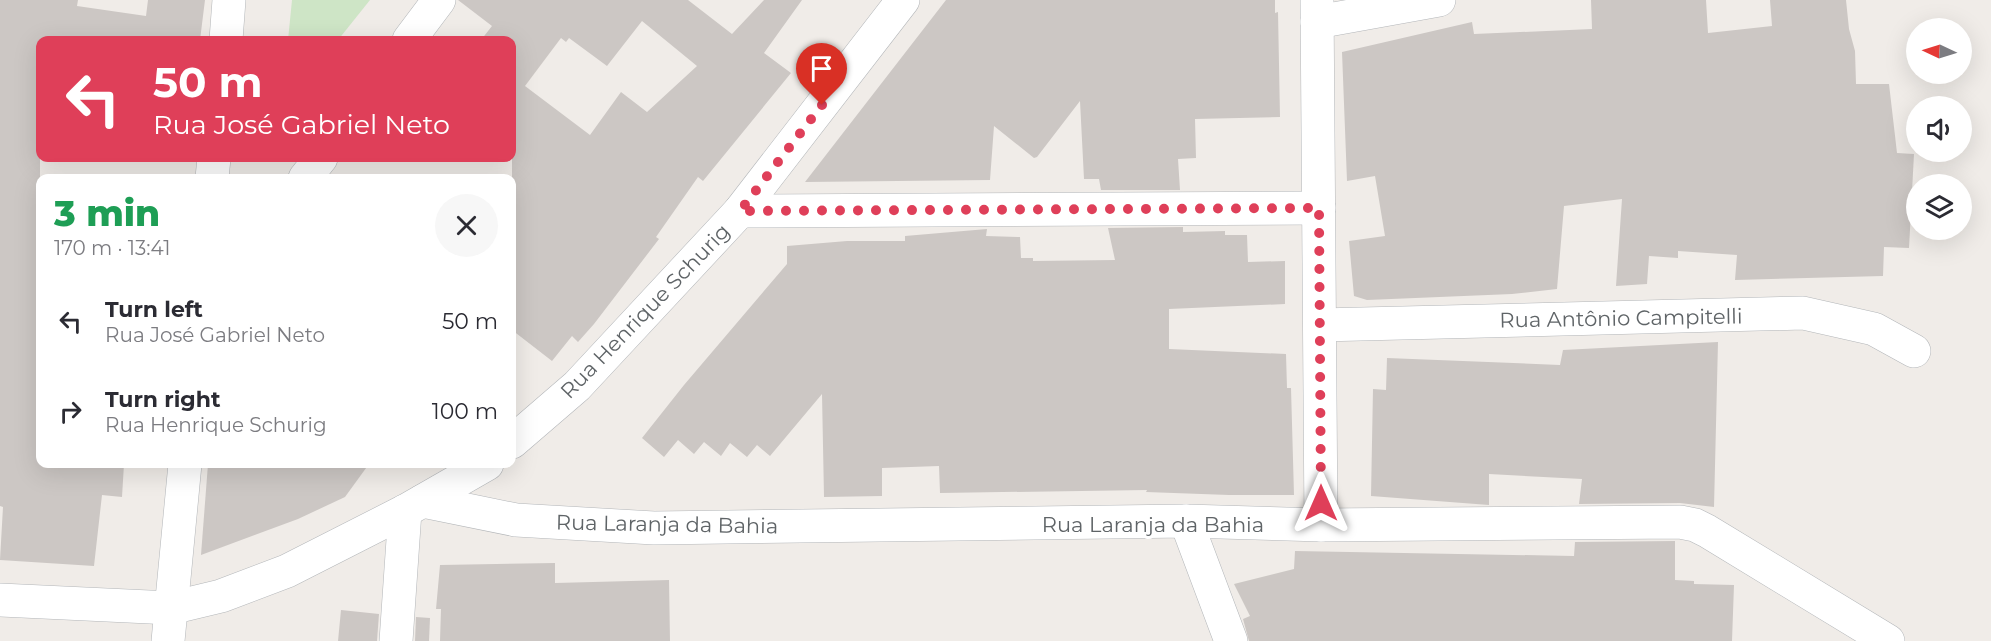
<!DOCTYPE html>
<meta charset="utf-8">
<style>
:root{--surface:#fff;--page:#f7f7f7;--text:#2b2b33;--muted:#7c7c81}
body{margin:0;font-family:Montserrat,sans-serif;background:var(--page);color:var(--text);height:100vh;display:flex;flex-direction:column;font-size:22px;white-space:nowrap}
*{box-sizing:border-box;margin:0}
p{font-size:20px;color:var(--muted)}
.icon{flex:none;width:33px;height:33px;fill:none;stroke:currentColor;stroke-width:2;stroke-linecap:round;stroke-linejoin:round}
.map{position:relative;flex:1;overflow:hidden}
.side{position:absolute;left:36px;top:174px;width:480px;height:294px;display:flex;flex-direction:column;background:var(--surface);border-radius:12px;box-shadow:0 6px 24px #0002}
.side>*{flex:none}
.top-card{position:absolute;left:36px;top:36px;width:480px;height:126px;border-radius:12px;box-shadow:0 6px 24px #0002;background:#df3f59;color:#fff;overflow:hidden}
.needle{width:39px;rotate:274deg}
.buttons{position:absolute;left:1906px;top:18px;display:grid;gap:12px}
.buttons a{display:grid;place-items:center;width:66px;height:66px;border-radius:50%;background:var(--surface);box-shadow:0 6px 24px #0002;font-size:30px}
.pin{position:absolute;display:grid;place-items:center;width:51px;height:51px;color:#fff;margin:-62px -26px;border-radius:50% 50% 50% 0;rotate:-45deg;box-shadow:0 0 6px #0007}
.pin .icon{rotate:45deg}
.me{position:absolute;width:66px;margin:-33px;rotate:0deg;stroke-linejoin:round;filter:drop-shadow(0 0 4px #0008)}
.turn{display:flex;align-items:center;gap:21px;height:126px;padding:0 18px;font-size:27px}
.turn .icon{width:78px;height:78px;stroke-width:2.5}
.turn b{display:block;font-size:42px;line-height:51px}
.round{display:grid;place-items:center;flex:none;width:63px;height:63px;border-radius:32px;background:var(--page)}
.summary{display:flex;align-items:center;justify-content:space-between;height:102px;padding:0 18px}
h1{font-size:36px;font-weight:800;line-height:45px;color:#1e9e55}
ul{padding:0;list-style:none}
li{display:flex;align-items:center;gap:18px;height:90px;padding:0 18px}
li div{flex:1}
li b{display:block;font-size:22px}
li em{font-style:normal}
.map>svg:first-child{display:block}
</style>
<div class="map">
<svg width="1991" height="641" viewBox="0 0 1991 641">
<rect width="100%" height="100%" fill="#f0ece8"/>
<polygon fill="#cee5c6" points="292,0 370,0 338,40 288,40"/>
<g fill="#ccc7c4" fill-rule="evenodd">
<polygon points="0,0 78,0 77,6 146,16 148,0 205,0 200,40 40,40 40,464 124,464 122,497 102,495 94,566 0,560 3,507 0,506"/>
<path d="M458 0H688L732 34 764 0H802L764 53 791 73 703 181 698 177 656 237 659 239 594 324 578 342 572 336 552 361 512 330V40H481L492 26ZM642 21 697 66 647 112 621 92 590 135 525 86 561 38 566 42 569 38 607 66Z"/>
<polygon points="946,0 1275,0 1275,13 1278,12 1280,117 1195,119 1196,158 1178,159 1180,190 1101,190 1099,179 1084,179 1080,101 1037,157 1034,158 994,126 990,180 805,182"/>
<polygon points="1591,0 1706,0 1708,33 1772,26 1770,0 1846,0 1849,29 1855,51 1856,84 1889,84 1897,153 1914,154 1909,248 1884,247 1883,276 1735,280 1737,255 1678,251 1678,258 1649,256 1647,284 1616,286 1622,199 1564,206 1557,289 1512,294 1367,300 1354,296 1349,241 1385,236 1375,176 1347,181 1342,52 1472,22 1474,34 1592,29"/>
<polygon points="1183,227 1183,232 1225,231 1225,235 1247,235 1248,262 1285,261 1285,304 1169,309 1169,349 1286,354 1287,388 1291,388 1294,495 1229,495 1146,492 1147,490 940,493 939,466 882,468 882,496 824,497 822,394 770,456 757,445 747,457 730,443 721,456 704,442 694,454 678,440 664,457 642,438 684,385 787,264 787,246 847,241 905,241 905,236 987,229 986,236 1020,237 1021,258 1033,258 1033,261 1115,260 1108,228"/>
<polygon points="1718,342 1714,507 1680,503 1579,504 1582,479 1489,474 1489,505 1371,496 1373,389 1386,390 1387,358 1560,365 1563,350"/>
<polygon points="208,464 369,464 345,497 298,519 201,555"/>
<polygon points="1675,541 1675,580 1694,581 1694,584 1734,585 1732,641 1249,641 1243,619 1250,616 1234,584 1294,569 1295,551 1574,556 1575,542"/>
<polygon points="555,563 555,583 669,580 670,641 440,641 441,609 436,609 440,565"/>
<polygon points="341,610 379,614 377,641 338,641"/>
<polygon points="416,617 430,618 429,641 415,641"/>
</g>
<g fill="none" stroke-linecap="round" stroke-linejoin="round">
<g stroke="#b3b6b9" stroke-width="34">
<g id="minor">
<polyline points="1317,0 1321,525"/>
<polyline points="1317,22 1439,0"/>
<polyline points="226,40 229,0"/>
<polyline points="409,40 439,0"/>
<polyline points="212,178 214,158"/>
<polyline points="305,178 321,158"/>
<polyline points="740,211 1319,208"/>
<polyline points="1320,325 1803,313 1874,329 1914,351"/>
<polyline points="512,442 577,386 740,211 903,0"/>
<polyline points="423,501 516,520 654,528 1186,521 1321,525 1680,522 1695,525 1707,531 1888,641"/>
<polyline points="1186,521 1231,641"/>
<polyline points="0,600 171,608 221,596 287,571 405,511 487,464"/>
<polyline points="168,641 185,464"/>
<polyline points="396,641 405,511"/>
</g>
</g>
<use href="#minor" stroke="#fff" stroke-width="33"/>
</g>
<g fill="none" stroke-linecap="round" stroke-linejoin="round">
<polyline stroke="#df3f59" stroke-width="10" stroke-dasharray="0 18" points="822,105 740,211 1319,208 1321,503"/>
</g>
<g text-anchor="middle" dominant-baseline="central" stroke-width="6" stroke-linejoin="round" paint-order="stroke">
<g font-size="21" fill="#5f6467" stroke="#fff">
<text transform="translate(645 311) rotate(-46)">Rua Henrique Schurig</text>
<text transform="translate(1621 318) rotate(-1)">Rua Antônio Campitelli</text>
<text transform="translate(667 524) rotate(1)">Rua Laranja da Bahia</text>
<text x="1153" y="524">Rua Laranja da Bahia</text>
</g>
</g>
</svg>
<div class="buttons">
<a><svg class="needle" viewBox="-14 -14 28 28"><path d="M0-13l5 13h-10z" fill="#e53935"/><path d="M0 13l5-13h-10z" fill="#7c7c81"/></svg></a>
<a><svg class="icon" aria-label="sound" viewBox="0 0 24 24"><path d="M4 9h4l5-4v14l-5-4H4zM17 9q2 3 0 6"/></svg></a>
<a><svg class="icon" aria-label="layers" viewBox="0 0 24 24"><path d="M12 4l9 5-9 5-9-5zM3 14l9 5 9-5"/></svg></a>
</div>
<div class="pin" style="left:822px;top:105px;background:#d93025"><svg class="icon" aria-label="arrive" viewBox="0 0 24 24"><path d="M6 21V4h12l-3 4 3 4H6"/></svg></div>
<svg class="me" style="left:1321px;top:503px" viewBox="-20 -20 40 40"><path d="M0-17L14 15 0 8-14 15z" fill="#df3f59" stroke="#fff" stroke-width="4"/></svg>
<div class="top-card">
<div class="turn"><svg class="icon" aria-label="left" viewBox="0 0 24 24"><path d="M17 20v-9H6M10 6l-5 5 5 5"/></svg><div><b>50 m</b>Rua José Gabriel Neto</div></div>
</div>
<section class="side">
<div class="summary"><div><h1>3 min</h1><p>170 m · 13:41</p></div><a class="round"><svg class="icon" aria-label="close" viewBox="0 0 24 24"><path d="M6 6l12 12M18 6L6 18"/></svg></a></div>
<ul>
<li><svg class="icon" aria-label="left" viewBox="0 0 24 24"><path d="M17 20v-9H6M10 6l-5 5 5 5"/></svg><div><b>Turn left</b><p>Rua José Gabriel Neto</p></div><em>50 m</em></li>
<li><svg class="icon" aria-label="right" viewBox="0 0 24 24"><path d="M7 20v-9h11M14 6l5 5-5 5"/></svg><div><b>Turn right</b><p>Rua Henrique Schurig</p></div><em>100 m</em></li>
</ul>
</section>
</div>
